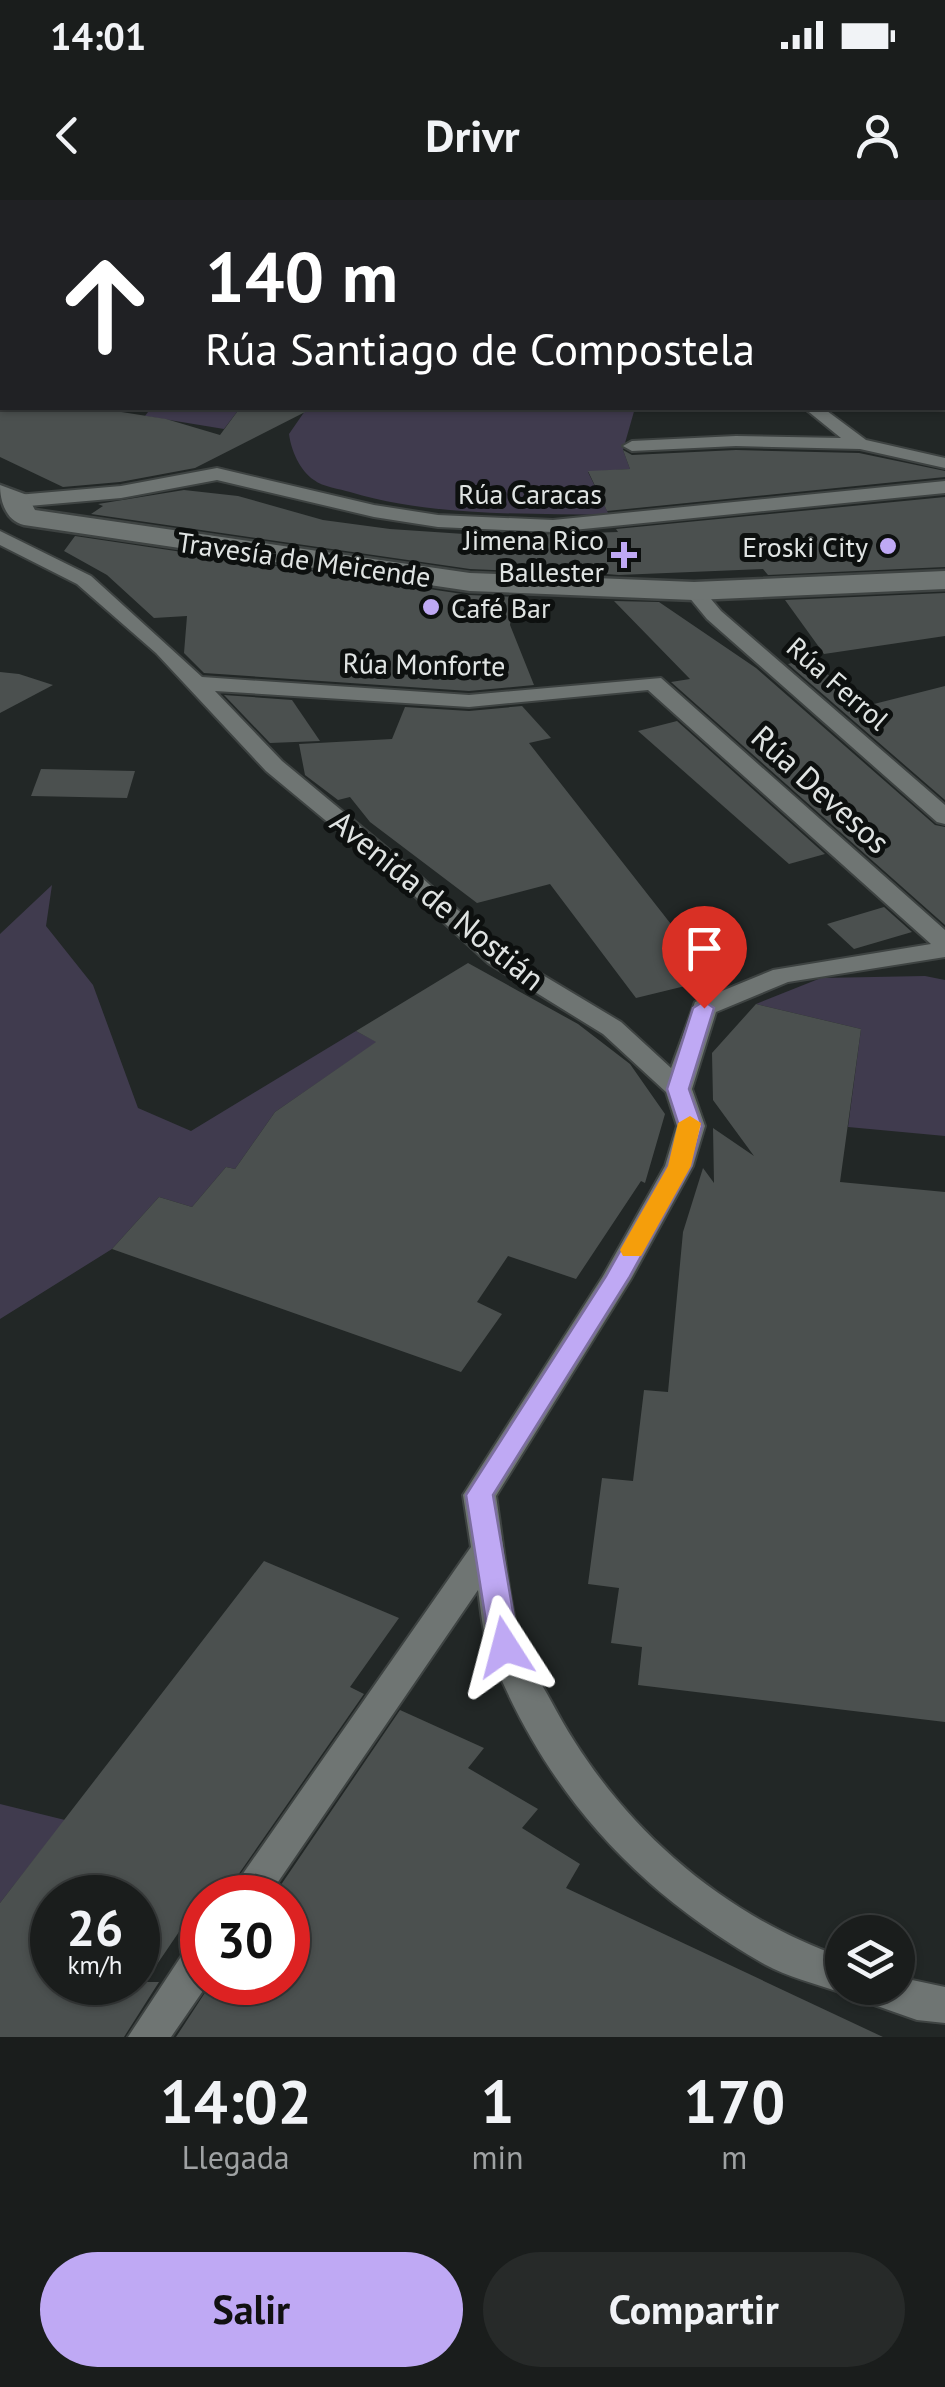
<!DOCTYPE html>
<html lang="es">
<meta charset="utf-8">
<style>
:root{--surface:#1a1d1c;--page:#272a29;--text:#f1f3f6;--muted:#9fa2a3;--line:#383b3b;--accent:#bfa9f4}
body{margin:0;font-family:"PT Sans",sans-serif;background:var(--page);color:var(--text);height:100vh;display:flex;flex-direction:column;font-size:38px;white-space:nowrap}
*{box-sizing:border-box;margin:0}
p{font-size:32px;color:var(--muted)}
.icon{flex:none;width:55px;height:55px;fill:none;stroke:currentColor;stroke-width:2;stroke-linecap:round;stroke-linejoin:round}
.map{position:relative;height:1837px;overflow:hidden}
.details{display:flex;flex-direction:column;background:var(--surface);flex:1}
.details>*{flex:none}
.top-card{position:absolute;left:0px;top:0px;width:945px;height:210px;box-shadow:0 2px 8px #0004,0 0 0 2px var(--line);background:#202124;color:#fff;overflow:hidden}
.buttons{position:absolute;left:825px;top:1715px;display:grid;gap:20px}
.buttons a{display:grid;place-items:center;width:90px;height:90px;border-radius:50%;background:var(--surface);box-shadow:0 2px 8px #0004,0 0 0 2px var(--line);font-size:50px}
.speed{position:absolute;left:30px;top:1675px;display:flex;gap:20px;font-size:50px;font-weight:700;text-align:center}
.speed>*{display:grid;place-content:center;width:130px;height:130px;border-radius:50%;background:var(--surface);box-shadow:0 2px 8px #0004,0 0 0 2px var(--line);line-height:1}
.speed small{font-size:25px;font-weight:400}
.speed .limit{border:15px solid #d22;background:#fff;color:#111}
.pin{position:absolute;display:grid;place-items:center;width:85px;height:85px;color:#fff;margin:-102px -42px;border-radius:50% 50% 50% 0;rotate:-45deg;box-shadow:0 0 10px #0007}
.pin .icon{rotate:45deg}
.me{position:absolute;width:110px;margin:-55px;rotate:351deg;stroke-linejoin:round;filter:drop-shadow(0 0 8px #0008)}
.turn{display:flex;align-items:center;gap:35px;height:210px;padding:0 40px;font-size:45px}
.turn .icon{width:130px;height:130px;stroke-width:2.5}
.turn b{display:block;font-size:70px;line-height:85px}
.eta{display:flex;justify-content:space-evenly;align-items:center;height:170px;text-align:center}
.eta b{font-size:60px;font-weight:800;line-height:70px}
.action{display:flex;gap:20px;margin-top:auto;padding:20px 40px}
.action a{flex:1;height:115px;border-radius:60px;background:var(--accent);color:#111;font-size:40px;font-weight:800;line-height:115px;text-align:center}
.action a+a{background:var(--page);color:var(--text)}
.status{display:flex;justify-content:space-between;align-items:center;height:70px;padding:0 50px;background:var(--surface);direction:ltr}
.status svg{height:28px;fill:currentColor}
header{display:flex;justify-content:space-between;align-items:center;height:130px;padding:0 40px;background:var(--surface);font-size:45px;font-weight:800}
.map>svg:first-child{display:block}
</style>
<div class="status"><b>14:01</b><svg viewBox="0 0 49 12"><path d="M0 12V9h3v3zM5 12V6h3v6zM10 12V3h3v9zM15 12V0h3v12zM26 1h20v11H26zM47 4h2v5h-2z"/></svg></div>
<header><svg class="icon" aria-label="back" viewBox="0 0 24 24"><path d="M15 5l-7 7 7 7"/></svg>Drivr<svg class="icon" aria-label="person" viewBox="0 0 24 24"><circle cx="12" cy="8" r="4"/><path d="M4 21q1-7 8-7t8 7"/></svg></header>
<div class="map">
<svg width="945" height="1837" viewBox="0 0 945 1837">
<rect width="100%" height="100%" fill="#222726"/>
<g fill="#403b4e">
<polygon points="151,208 240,208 224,229 145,216"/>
<path d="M307 208H635L623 250 630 269 588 272 609 315C522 313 434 317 350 292 340 289 323 287 314 280 300 271 291 250 289 234Z"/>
<polygon points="52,685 46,726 93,785 138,908 191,931 356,831 377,842 275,912 235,969 226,967 192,1007 159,997 112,1049 0,1119 0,734"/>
<polygon points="925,776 945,780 945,936 848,927 861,829 756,804 821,778"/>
<polygon points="0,1604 65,1620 0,1703"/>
</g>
<g fill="#4b504f" fill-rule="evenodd">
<polygon points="0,208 96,208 166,219 220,235 240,208 313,208 195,268 120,282 63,287 0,257"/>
<polygon points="623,250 632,255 736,250 859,253 945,271 945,277 607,311 588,271 630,269"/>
<polygon points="184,290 238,296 323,320 390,329 494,336 618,332 616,329 945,297 945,367 768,375 763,369 619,375 519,367 519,371 470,369 91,314 103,306 98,304"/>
<polygon points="75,336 469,395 514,397 510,425 534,485 469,491 204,473 184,453 187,416 154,418 107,375 64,351"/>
<polygon points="945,393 945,436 824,454 785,400"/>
<polygon points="614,401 659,402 756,468 935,625 945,627 945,725 671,482 690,479"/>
<polygon points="809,459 866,506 945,486 945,600 788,464"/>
<polygon points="0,472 19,474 53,485 0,513"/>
<polygon points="224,495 292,500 320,541 270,543"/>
<polygon points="522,506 551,538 529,543 714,779 636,798 550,684 477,703 370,622 350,597 338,600 305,575 299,544 392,539 405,507 469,511"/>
<polygon points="677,521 825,654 789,664 638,531"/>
<polygon points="41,569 135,571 127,598 31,596"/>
<polygon points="884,707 912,732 854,749 827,724"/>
<polygon points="468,763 578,824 630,864 665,914 645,983 641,981 576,1079 508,1056 477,1102 502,1114 461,1172 112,1049 159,997 192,1007 226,967 235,969 275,912 376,842 356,831"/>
<polygon points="756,804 861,829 840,982 945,992 945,1522 638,1485 642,1447 611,1443 619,1388 588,1384 602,1278 633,1281 644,1190 668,1192 683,1032 703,968 714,983 713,928 754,956 713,900 712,853"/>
<path d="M264 1361 399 1418 350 1487 364 1494 222 1698H202L145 1782H159L124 1837H0V1703ZM52 1698H138V1782H52Z"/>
<polygon points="400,1510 484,1548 468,1568 538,1609 522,1628 580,1664 566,1688 883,1837 176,1837 212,1782 288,1782 288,1698 272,1698"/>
</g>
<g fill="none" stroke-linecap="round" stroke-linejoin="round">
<g stroke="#3e4342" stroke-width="4">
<g id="street">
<polygon points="756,0 794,0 795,2 758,2"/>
<polygon points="942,8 945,8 942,20"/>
<polygon points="942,59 945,59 945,69 942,68"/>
<polygon points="945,108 945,118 942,119 942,109"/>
<polygon points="945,152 945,162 942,163 942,153"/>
<polygon points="804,208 823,208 866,240 945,258 945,268 860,249 736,246 632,251 623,246 632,241 736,236 841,238"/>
<polygon points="217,268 374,305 438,315 553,320 945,281 945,293 553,332 438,327 374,317 217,280 121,298 17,307 8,301 17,295 121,286"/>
<path d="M0 331 91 376 202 477 469 495 661 478 945 730V757L788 782 716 812 692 889 705 926 693 966 631 1079 496 1296C503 1340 509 1406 522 1447 529 1465 542 1484 551 1501 613 1619 716 1713 842 1757V1788H856L842 1793C817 1784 787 1777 764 1764 633 1689 544 1590 489 1450 482 1432 481 1409 478 1390L267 1698H226L471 1347 463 1295 603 1076 665 966 677 926 666 892 603 834 488 763 395 678 266 571 156 453 77 384 0 345ZM648 490 931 744 773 770 695 802 671 868 621 822 506 753 411 668 282 561 215 491 469 507Z"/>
<polygon points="694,385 701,387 721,411 945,605 945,624 937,622 707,419 684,391"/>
<polygon points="202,1741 202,1782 209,1782 171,1837 128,1837 188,1746"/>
<polygon points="898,1777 945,1787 945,1823 917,1820 863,1801 857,1788 898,1788"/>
</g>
</g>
<g stroke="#3e4342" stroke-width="5">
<path id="secondary" d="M0 285 27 295 35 310 470 373 694 382 945 371V389L694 400 470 391 24 325C6 321 0 301 0 285Z"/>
</g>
<use href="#street" fill="#6f7573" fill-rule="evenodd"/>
<use href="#secondary" fill="#6f7573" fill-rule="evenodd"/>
</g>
<polygon fill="#bfa9f4" stroke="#7c6e9f" stroke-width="2.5" points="704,801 714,808 689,889 702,926 691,966 629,1078 493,1295 519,1447 515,1455 505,1459 495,1455 490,1447 466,1295 606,1076 668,966 679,926 667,889 693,808"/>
<polygon fill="#f59e0b" points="690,916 701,923 691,966 641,1056 623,1056 620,1050 668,966 678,923"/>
<g fill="#bfa9f4" stroke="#0d100f" stroke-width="4">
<circle cx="888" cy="346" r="10"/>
<path d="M619 340h10v10h10v10h-10v10h-10v-10h-10v-10h10z"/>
<circle cx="431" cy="407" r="10"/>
</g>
<g text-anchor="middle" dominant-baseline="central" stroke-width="10" stroke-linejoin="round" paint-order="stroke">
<g font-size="28" fill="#e0e4e3" stroke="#0d100f">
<text x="530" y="293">Rúa Caracas</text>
<text transform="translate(304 359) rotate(8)">Travesía de Meicende</text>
<text transform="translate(424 464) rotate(1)">Rúa Monforte</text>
<text transform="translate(838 483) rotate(41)">Rúa Ferrol</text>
</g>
<g font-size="28" fill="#e0e4e3" stroke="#0d100f" text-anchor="end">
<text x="604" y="339">Jimena Rico<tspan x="604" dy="32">Ballester</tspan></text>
<text x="868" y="346">Eroski City</text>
<text x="451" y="407" text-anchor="start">Café Bar</text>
</g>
<g font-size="32" fill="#e0e4e3" stroke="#0d100f">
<text transform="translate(821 589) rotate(42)">Rúa Devesos</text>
<text transform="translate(438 700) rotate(39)">Avenida de Nostián</text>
</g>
</g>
</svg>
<div class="buttons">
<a><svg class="icon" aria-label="layers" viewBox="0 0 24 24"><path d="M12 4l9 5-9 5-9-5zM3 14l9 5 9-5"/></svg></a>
</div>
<div class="speed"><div>26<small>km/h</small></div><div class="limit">30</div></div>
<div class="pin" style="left:704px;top:808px;background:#d93025"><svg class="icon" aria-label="arrive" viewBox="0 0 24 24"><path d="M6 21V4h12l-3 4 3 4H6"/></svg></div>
<svg class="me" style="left:505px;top:1447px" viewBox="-20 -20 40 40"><path d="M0-17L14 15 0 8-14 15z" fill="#bfa9f4" stroke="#fff" stroke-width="4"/></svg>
<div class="top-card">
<div class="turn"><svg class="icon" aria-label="ahead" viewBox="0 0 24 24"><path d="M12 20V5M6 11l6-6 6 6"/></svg><div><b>140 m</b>Rúa Santiago de Compostela</div></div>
</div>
</div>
<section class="details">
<div class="eta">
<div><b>14:02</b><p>Llegada</p></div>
<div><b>1</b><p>min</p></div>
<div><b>170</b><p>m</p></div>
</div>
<div class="action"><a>Salir</a><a>Compartir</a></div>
</section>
